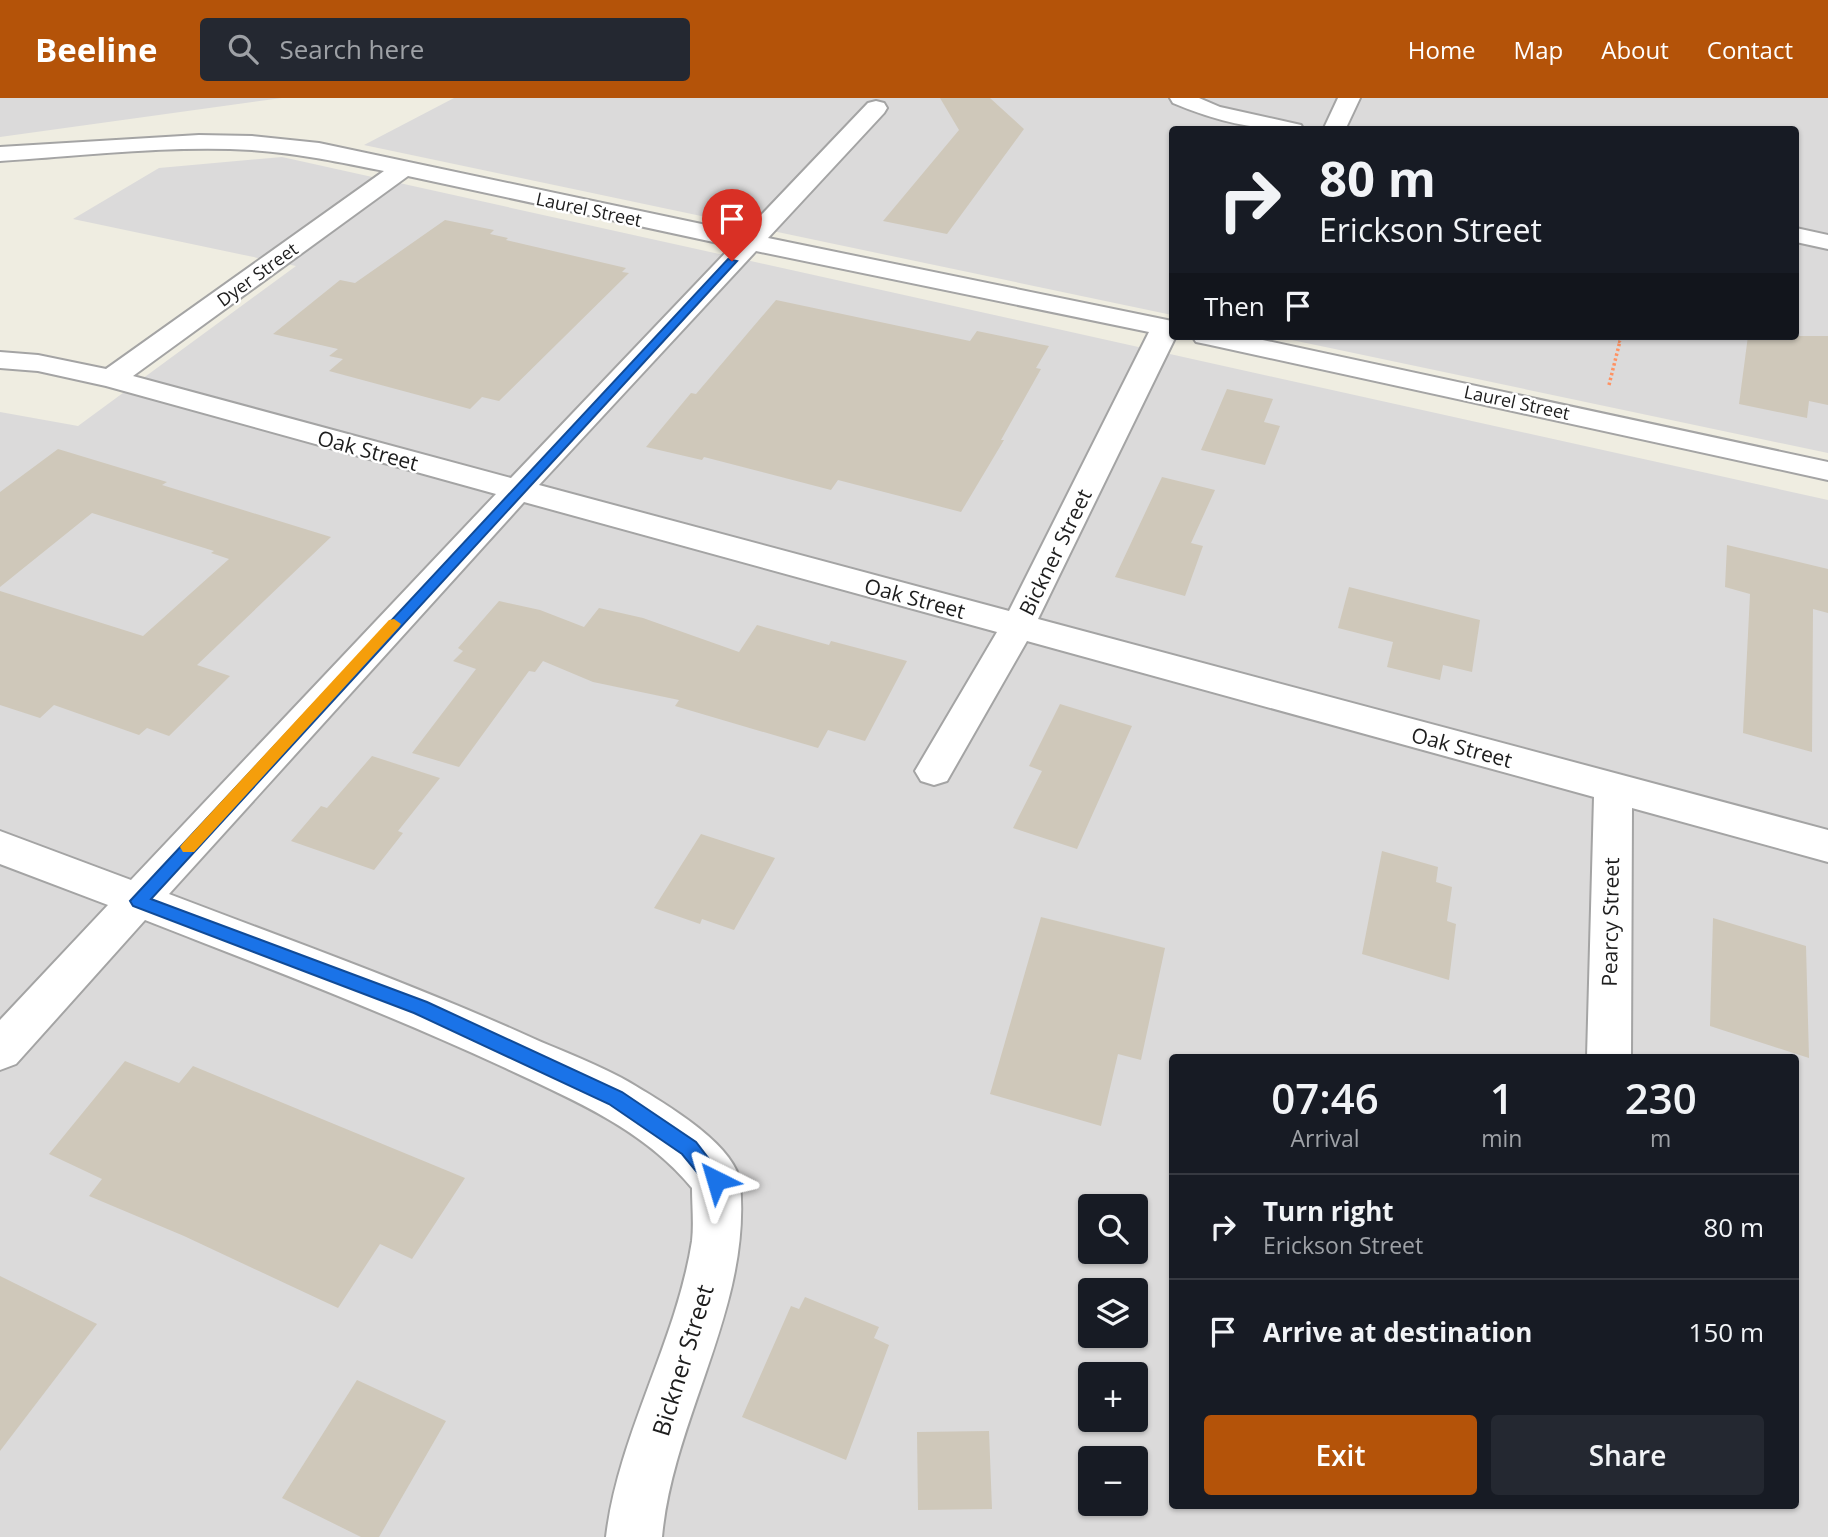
<!DOCTYPE html>
<meta charset="utf-8">
<style>
:root{--surface:#171b24;--page:#242831;--text:#f1f3f6;--muted:#9ea1a6;--line:#363941;--accent:#b45309}
body{margin:0;font-family:"Open Sans",sans-serif;background:var(--page);color:var(--text);height:100vh;display:flex;flex-direction:column;font-size:26px;white-space:nowrap}
*{box-sizing:border-box;margin:0}
p{font-size:23px;color:var(--muted)}
.icon{flex:none;width:38px;height:38px;fill:none;stroke:currentColor;stroke-width:2;stroke-linecap:round;stroke-linejoin:round}
.map{position:relative;flex:1;overflow:hidden}
.panel{position:absolute;left:1169px;top:956px;width:630px;height:455px;display:flex;flex-direction:column;background:var(--surface);border-radius:7px;box-shadow:0 2px 5px #0004}
.panel>*{flex:none}
.top-card{position:absolute;left:1169px;top:28px;width:630px;height:214px;border-radius:7px;box-shadow:0 2px 5px #0004;background:#171b24;color:var(--text);overflow:hidden}
.fabs{position:absolute;left:1078px;top:1096px;display:grid;gap:14px}
.fabs a{display:grid;place-items:center;width:70px;height:70px;border-radius:7px;background:var(--surface);box-shadow:0 2px 5px #0004;font-size:35px}
.pin{position:absolute;display:grid;place-items:center;width:60px;height:60px;color:#fff;margin:-72px -30px;border-radius:50% 50% 50% 0;rotate:-45deg;box-shadow:0 0 7px #0007}
.pin .icon{rotate:45deg}
.me{position:absolute;width:77px;margin:-38px;rotate:320deg;stroke-linejoin:round;filter:drop-shadow(0 0 5px #0008)}
.turn{display:flex;align-items:center;gap:24px;height:147px;padding:0 35px;font-size:32px}
.turn .icon{width:91px;height:91px;stroke-width:2.5}
.turn b{display:block;font-size:49px;line-height:60px}
.then{display:flex;align-items:center;height:66px;padding:0 35px;background:#0003;gap:14px;font-size:26px}
.eta{display:flex;justify-content:space-evenly;align-items:center;height:119px;text-align:center}
.eta b{font-size:42px;font-weight:600;line-height:49px}
.primary-button{display:flex;gap:14px;margin-top:auto;padding:14px 35px}
.primary-button a{flex:1;height:80px;border-radius:7px;background:var(--accent);color:#fff;font-size:28px;font-weight:600;line-height:80px;text-align:center}
.primary-button a+a{background:var(--page);color:var(--text)}
ul{padding:0;list-style:none}
li{display:flex;align-items:center;gap:21px;height:105px;padding:0 35px;border-top:2px solid var(--line)}
li div{flex:1}
li b{display:block;font-size:26px}
li em{font-style:normal}
header{display:flex;align-items:center;gap:42px;box-sizing:border-box;height:98px;padding:0 35px;background:var(--accent);color:#fff}
header strong{font-size:33px}
nav{display:flex;gap:38px;margin-inline-start:auto;font-size:24px}
.search{width:490px;height:63px;background:var(--page);display:flex;align-items:center;gap:18px;box-sizing:border-box;padding:0 24px;border-radius:7px;color:var(--muted);font-size:26px}
.map>svg:first-child{display:block}
</style>
<header>
<strong>Beeline</strong>
<div class="search"><svg class="icon" aria-label="search" viewBox="0 0 24 24"><circle cx="10" cy="10" r="6"/><path d="M15 15l6 6"/></svg>Search here</div>
<nav><a>Home</a><a>Map</a><a>About</a><a>Contact</a></nav>
</header>
<div class="map">
<svg width="1828" height="1439" viewBox="0 0 1828 1439">
<rect width="100%" height="100%" fill="#efede1"/>
<g fill="#dbdada" fill-rule="evenodd">
<polygon points="0,0 282,0 0,39"/>
<polygon points="454,0 1828,0 1828,355 1273,238 1796,238 1796,32 1172,32 1172,217 364,47"/>
<path d="M282 59 1828 402V1439H0V314L78 328 296 168 73 121 159 70ZM1172 959H1796V1407H1172ZM1090 1108H1136V1153H1090ZM1090 1192H1136V1237H1090ZM1090 1276H1136V1321H1090ZM1090 1360H1136V1405H1090Z"/>
</g>
<g fill="#cfc8ba">
<polygon points="940,0 990,0 1024,31 947,136 883,123 959,32"/>
<polygon points="445,122 494,132 490,136 508,140 506,142 626,170 622,174 629,175 499,303 482,299 470,311 329,273 343,261 329,258 338,251 273,236 340,182 355,185"/>
<polygon points="776,202 970,243 977,233 1049,248 1036,270 1041,271 1001,342 1004,342 961,414 838,382 831,392 704,359 702,362 646,349 691,295 696,296"/>
<polygon points="1748,238 1828,238 1828,307 1809,303 1807,320 1739,306"/>
<polygon points="1227,291 1273,301 1264,324 1280,328 1265,367 1201,352"/>
<polygon points="58,351 167,384 162,387 331,439 197,567 230,578 169,638 147,630 139,637 54,607 40,620 0,607 0,493 143,538 229,461 211,455 214,453 92,415 0,489 0,394"/>
<polygon points="1162,379 1215,392 1191,445 1203,448 1185,498 1115,479"/>
<polygon points="1727,447 1828,471 1828,515 1813,511 1812,654 1743,635 1750,496 1725,489"/>
<polygon points="1349,489 1480,522 1472,574 1443,567 1440,582 1387,569 1393,544 1338,530"/>
<polygon points="499,503 540,512 584,529 599,510 643,520 739,554 757,527 829,547 831,543 907,563 865,643 828,632 818,650 675,608 679,602 593,584 543,563 535,574 529,573 459,669 412,655 476,571 453,563 463,553 458,550"/>
<polygon points="1060,606 1132,628 1077,751 1013,730 1042,673 1029,668"/>
<polygon points="372,658 440,680 398,733 403,735 374,772 291,743 321,708 327,710"/>
<polygon points="701,736 775,760 734,832 702,821 700,826 654,810"/>
<polygon points="1382,753 1438,769 1436,784 1452,789 1447,823 1456,826 1449,882 1362,856"/>
<polygon points="1041,819 1165,850 1141,962 1118,956 1101,1028 990,996"/>
<polygon points="1713,820 1806,848 1809,960 1710,928"/>
<polygon points="125,963 179,985 193,968 465,1080 412,1161 380,1146 338,1210 184,1138 89,1098 102,1081 49,1056"/>
<polygon points="0,1178 97,1226 0,1353"/>
<polygon points="805,1199 879,1229 874,1240 889,1247 846,1362 742,1319 791,1208 799,1211"/>
<polygon points="357,1282 446,1323 379,1439 361,1439 282,1400"/>
<polygon points="989,1333 992,1411 918,1412 917,1334"/>
</g>
<g fill="none" stroke-linecap="round" stroke-linejoin="round">
<g stroke="#a4a4a4" stroke-width="4">
<g id="minor">
<path d="M1170 0H1199L1220 9 1301 27 1304 32C1255 32 1218 24 1173 5Z"/>
<polygon points="1338,0 1360,0 1345,32 1323,32"/>
<path d="M876 3 884 5 887 10 884 15 768 140 1172 223V238H1176L1038 521 1828 732V764L1632 710 1631 959H1587L1594 699 1027 543 947 683 934 687 921 683 915 673 997 534 524 404 169 796C289 842 410 885 528 938 563 954 601 967 634 987 664 1005 736 1047 740 1085 752 1209 673 1319 662 1439H606C618 1337 676 1245 692 1143 694 1126 692 1107 692 1090 643 1030 569 1000 501 968 384 914 265 869 145 822L16 966 0 972V922L108 807 0 766V733L131 782 496 396 106 288 38 273 0 270V254L38 257 106 271 384 73C340 64 297 55 252 52 169 47 83 58 0 63V49L199 37 252 38 319 45 744 135 868 5ZM408 78 732 148 511 380 133 278ZM756 153 1149 234 1009 513 539 387Z"/>
<polygon points="1796,130 1828,137 1828,151 1796,144"/>
<polygon points="1192,238 1244,238 1828,364 1828,382 1206,246 1196,244"/>
</g>
</g>
<polyline stroke="#ff9262" stroke-width="2.5" stroke-dasharray="2.5 2.5" stroke-linecap="butt" points="1619,245 1621,238"/>
<polyline stroke="#ff9262" stroke-width="3.5" stroke-dasharray="2.5 2.5" stroke-linecap="butt" points="1609,287 1620,243"/>
<use href="#minor" fill="#fff" fill-rule="evenodd"/>
</g>
<polygon fill="#1a73e8" stroke="#114b97" stroke-width="2" points="728,161 737,163 151,801 427,904 622,994 696,1044 725,1082 722,1089 716,1092 709,1089 682,1056 609,1006 414,915 133,808 130,803"/>
<polygon fill="#f59e0b" points="394,521 401,526 399,529 194,754 183,754 180,749 183,745 389,522"/>
<g text-anchor="middle" dominant-baseline="central" stroke-width="5" stroke-linejoin="round" paint-order="stroke">
<g font-size="18" fill="#1d1d1d" stroke="#fff">
<text transform="translate(589 111) rotate(12)">Laurel Street</text>
<text transform="translate(257 176) rotate(-36)">Dyer Street</text>
<text transform="translate(1517 304) rotate(12)">Laurel Street</text>
</g>
<g font-size="21" fill="#1d1d1d" stroke="#fff">
<text transform="translate(368 352) rotate(15)">Oak Street</text>
<text transform="translate(1055 454) rotate(-64)">Bickner Street</text>
<text transform="translate(915 500) rotate(15)">Oak Street</text>
<text transform="translate(1462 649) rotate(15)">Oak Street</text>
<text transform="translate(1610 824) rotate(-89)">Pearcy Street</text>
</g>
<g font-size="24" fill="#1d1d1d" stroke="#fff">
<text transform="translate(682 1262) rotate(-73)">Bickner Street</text>
</g>
</g>
</svg>
<div class="fabs">
<a><svg class="icon" aria-label="search" viewBox="0 0 24 24"><circle cx="10" cy="10" r="6"/><path d="M15 15l6 6"/></svg></a>
<a><svg class="icon" aria-label="layers" viewBox="0 0 24 24"><path d="M12 4l9 5-9 5-9-5zM3 14l9 5 9-5"/></svg></a>
<a>+</a>
<a>−</a>
</div>
<div class="pin" style="left:732px;top:163px;background:#d93025"><svg class="icon" aria-label="arrive" viewBox="0 0 24 24"><path d="M6 21V4h12l-3 4 3 4H6"/></svg></div>
<svg class="me" style="left:716px;top:1082px" viewBox="-20 -20 40 40"><path d="M0-17L14 15 0 8-14 15z" fill="#1a73e8" stroke="#fff" stroke-width="4"/></svg>
<div class="top-card">
<div class="turn"><svg class="icon" aria-label="right" viewBox="0 0 24 24"><path d="M7 20v-9h11M14 6l5 5-5 5"/></svg><div><b>80 m</b>Erickson Street</div></div>
<div class="then">Then<svg class="icon" aria-label="arrive" viewBox="0 0 24 24"><path d="M6 21V4h12l-3 4 3 4H6"/></svg></div>
</div>
<section class="panel">
<div class="eta">
<div><b>07:46</b><p>Arrival</p></div>
<div><b>1</b><p>min</p></div>
<div><b>230</b><p>m</p></div>
</div>
<ul>
<li><svg class="icon" aria-label="right" viewBox="0 0 24 24"><path d="M7 20v-9h11M14 6l5 5-5 5"/></svg><div><b>Turn right</b><p>Erickson Street</p></div><em>80 m</em></li>
<li><svg class="icon" aria-label="arrive" viewBox="0 0 24 24"><path d="M6 21V4h12l-3 4 3 4H6"/></svg><div><b>Arrive at destination</b></div><em>150 m</em></li>
</ul>
<div class="primary-button"><a>Exit</a><a>Share</a></div>
</section>
</div>
